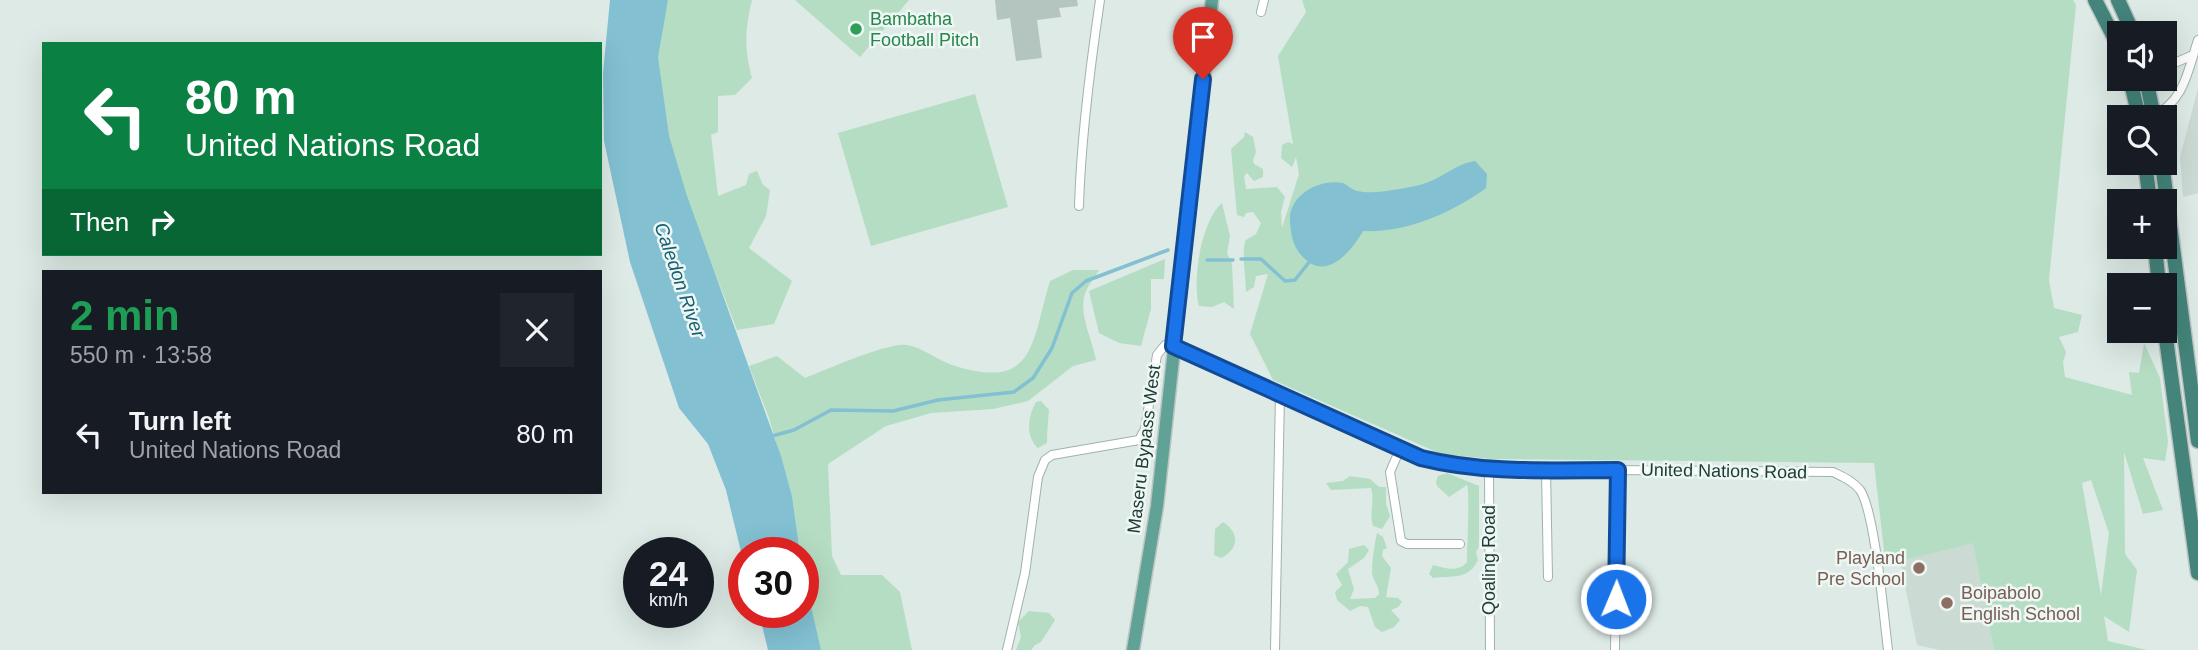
<!DOCTYPE html>
<meta charset="utf-8">
<style>
:root{--surface:#171b24;--page:#20242c;--text:#f1f3f6;--muted:#9ea1a6}
body{margin:0;font-family:Arial,sans-serif;background:var(--page);color:var(--text);height:100vh;display:flex;flex-direction:column;font-size:26px;white-space:nowrap}
*{box-sizing:border-box;margin:0}
p{font-size:23px;color:var(--muted)}
.icon{flex:none;width:38px;height:38px;fill:none;stroke:currentColor;stroke-width:2;stroke-linecap:round;stroke-linejoin:round}
.map{position:relative;flex:1;overflow:hidden}
.panel{position:absolute;left:42px;top:270px;width:560px;height:224px;display:flex;flex-direction:column;background:var(--surface);border-radius:0px;box-shadow:0 7px 28px #0002}
.panel>*{flex:none}
.hud{position:absolute;left:42px;top:42px;width:560px;height:214px;border-radius:0px;box-shadow:0 7px 28px #0002;background:#0b8043;color:#fff;overflow:hidden}
.fabs{position:absolute;left:2107px;top:21px;display:grid;gap:14px}
.fabs a{display:grid;place-items:center;width:70px;height:70px;border-radius:0px;background:var(--surface);box-shadow:0 7px 28px #0002;font-size:35px}
.speed{position:absolute;left:623px;top:537px;display:flex;gap:14px;font-size:35px;font-weight:700;text-align:center}
.speed>*{display:grid;place-content:center;width:91px;height:91px;border-radius:50%;background:var(--surface);box-shadow:0 7px 28px #0002;line-height:1}
.speed small{font-size:18px;font-weight:400}
.speed .limit{border:10px solid #d22;background:#fff;color:#111}
.pin{position:absolute;display:grid;place-items:center;width:60px;height:60px;color:#fff;margin:-72px -30px;border-radius:50% 50% 50% 0;rotate:-45deg;box-shadow:0 0 7px #0007}
.pin .icon{rotate:45deg}
.me{position:absolute;width:77px;margin:-38px;rotate:1deg;stroke-linejoin:round;filter:drop-shadow(0 0 5px #0008)}
.turn{display:flex;align-items:center;gap:24px;height:147px;padding:0 28px;font-size:32px}
.turn .icon{width:91px;height:91px;stroke-width:2.5}
.turn b{display:block;font-size:49px;line-height:60px}
.then{display:flex;align-items:center;height:66px;padding:0 28px;background:#0003;gap:14px;font-size:26px}
.round{display:grid;place-items:center;flex:none;width:74px;height:74px;border-radius:0px;background:var(--page)}
.headline{display:flex;align-items:center;justify-content:space-between;height:119px;padding:0 28px}
h1{font-size:42px;font-weight:700;line-height:52px;color:#1e9e55}
ul{padding:0;list-style:none}
li{display:flex;align-items:center;gap:21px;height:91px;padding:0 28px}
li div{flex:1}
li b{display:block;font-size:26px}
li em{font-style:normal}
.map>svg:first-child{display:block}
</style>
<div class="map">
<svg width="2198" height="650" viewBox="0 0 2198 650">
<rect width="100%" height="100%" fill="#ddeae5"/>
<g fill="#ccdad4">
<polygon points="2198,88 2198,193 2183,197 2180,157"/>
<polygon points="1973,542 1994,650 1940,650 1917,645 1900,561"/>
</g>
<g fill="#b5ddc3" fill-rule="evenodd">
<path d="M668 0H752C745 30 744 48 752 78L735 95 718 96V132L711 135 718 196 746 185 749 174 757 171 763 185 770 190 766 216 749 248 792 281 774 324 737 330C706 246 659 148 658 58 658 39 664 18 668 0Z"/>
<polygon points="795,0 909,0 860,57"/>
<path d="M1302 0H2073L2076 5 2049 280 2054 308 2082 315 2078 332 2059 337 2066 352 2063 362 2065 377 2132 395 2129 372 2139 373 2144 343 2160 378 2168 442 2165 461 2143 458 2163 510 2143 514 2124 452 2125 554 2137 570 2129 632 2104 616 2108 641 2147 650H1994L1973 543 1900 561 1885 559 1874 463 1492 459 1441 454 1273 380 1250 334 1268 274 1256 276 1254 287 1246 292C1246 280 1241 248 1246 240L1256 234 1261 223 1253 212 1246 213 1244 217 1237 215 1231 149 1244 137 1245 132 1253 137 1256 152 1253 160 1254 164 1263 169V177L1254 181 1247 173 1244 176 1246 189 1277 187 1285 197 1281 212 1282 228 1299 174 1296 157 1292 167 1281 158 1282 145 1288 142 1293 144 1278 56 1306 12ZM2091 480 2109 533 2101 595 2082 483Z"/>
<polygon points="975,94 1008,207 871,246 838,133"/>
<path d="M1222 203 1230 236 1227 253 1232 264 1234 309 1224 302 1212 307 1199 306C1192 281 1201 221 1222 203Z"/>
<polygon points="1165,259 1164,279 1151,279 1151,309 1141,346 1119,343 1099,333 1089,291"/>
<path d="M1073 270H1099C1095 277 1090 283 1087 289 1076 310 1092 338 1096 360L1073 366 1028 401 993 409 931 413 886 426 828 464 832 556 841 575H882L900 592 912 650H821L807 592 803 553H800L792 496 769 418 749 366 777 356 805 378C826 370 888 342 907 345 922 347 937 360 952 365 1036 392 1031 343 1050 281Z"/>
<path d="M1041 401 1049 410C1048 422 1047 431 1047 443L1038 448C1025 436 1028 416 1036 402Z"/>
<path d="M1447 473 1479 486V546L1476 552 1478 560C1468 581 1451 575 1433 578L1429 574 1433 565C1445 568 1458 573 1467 562 1467 549 1470 491 1467 485L1449 497 1437 486 1436 482 1438 476Z"/>
<path d="M1350 476 1370 479 1379 487H1386V504L1390 516 1382 529 1373 526C1369 513 1375 501 1371 488L1331 490 1326 483 1343 481Z"/>
<path d="M1223 522C1240 533 1239 549 1221 558L1214 555 1215 529Z"/>
<path d="M1377 533 1383 537 1387 548 1383 550 1382 556 1391 568 1386 597 1398 598 1402 602 1398 607 1391 610 1400 620 1394 627 1382 632 1375 627 1368 607 1360 606 1350 611 1337 600 1335 592 1342 585 1336 574 1348 562 1349 549 1364 545 1369 550 1364 558 1348 569 1354 589 1350 599 1375 598 1379 594C1379 585 1373 581 1372 573 1372 559 1374 547 1377 533Z"/>
<polygon points="1029,611 1049,613 1055,620 1041,642 1035,645 1031,650 1016,650 1021,637 1018,622"/>
</g>
<g fill="#82c0d2">
<polygon points="610,0 668,0 658,57 669,136 687,196 781,456 792,496 800,553 744,553 744,564 726,490 708,444 679,408 630,262 604,141 603,73"/>
<path d="M1475 161 1487 174 1486 188C1452 213 1406 233 1363 231 1353 249 1328 281 1305 259 1293 248 1291 237 1290 221 1288 195 1320 178 1343 183 1348 185 1352 190 1357 191 1370 194 1387 191 1400 189 1408 187 1418 186 1426 183 1443 177 1456 164 1475 161Z"/>
<polygon points="803,571 821,650 768,650 759,613 803,612"/>
</g>
<g fill="none" stroke-linecap="round" stroke-linejoin="round">
<g stroke="#82c0d2" stroke-width="3.5">
<polyline points="1241,259 1261,259 1285,281 1295,280 1310,261"/>
<polyline points="1207,260 1233,260"/>
<polyline points="772,436 794,430 831,410 893,411 938,400 1014,392 1033,378 1052,348 1072,293 1086,281 1168,250"/>
</g>
</g>
<polygon fill="#b3c5be" points="995,0 1077,0 1078,6 1059,8 1061,17 1037,20 1042,58 1016,61 1010,18 997,20"/>
<g fill="none" stroke-linecap="round" stroke-linejoin="round">
<g stroke="#a0b2ad" stroke-width="10">
<g id="minor">
<polyline points="1261,12 1264,0"/>
<polyline points="2165,63 2177,62 2193,55"/>
<path d="M2152 117C2185 100 2187 73 2198 40"/>
<path d="M1079 206C1081 137 1090 68 1100 0"/>
<polyline points="1400,449 1390,472 1401,541 1407,544 1460,544"/>
<polyline points="1489,469 1490,650"/>
<polyline points="1546,470 1548,577"/>
<path d="M1007 650 1025 573 1038 477 1045 460 1052 455 1139 440 1145 429 1157 355 1165 345 1251 380 1421 458 1453 466 1489 469 1833 472C1843 477 1853 481 1860 490 1875 511 1884 619 1888 650"/>
<polyline points="1275,650 1280,394"/>
<polyline points="1615,650 1618,470"/>
</g>
</g>
<g stroke="#bcc4c2" stroke-width="15">
<polyline id="primary" points="1133,650 1157,506 1212,0"/>
</g>
<g stroke="#bcc4c2" stroke-width="17">
<g id="trunk">
<polyline points="2095,0 2119,47"/>
<polyline points="2118,0 2133,33"/>
<polyline points="2130,79 2139,117"/>
<polyline points="2146,79 2154,117"/>
<polyline points="2145,163 2150,201"/>
<polyline points="2162,163 2198,441"/>
<polyline points="2155,247 2159,285"/>
<polyline points="2165,331 2198,573"/>
</g>
</g>
<use href="#minor" stroke="#fff" stroke-width="8"/>
<use href="#primary" stroke="#60a296" stroke-width="12"/>
<use href="#trunk" stroke="#44847a" stroke-width="14"/>
</g>
<g fill="none" stroke-linecap="round" stroke-linejoin="round">
<g stroke="#114b97" stroke-width="18">
<path id="route" d="M1203 79 1173 346 1421 458C1485 474 1552 470 1618 470L1616 599"/>
</g>
<use href="#route" stroke="#1a73e8" stroke-width="12"/>
</g>
<circle fill="#2e9e5b" stroke="#eef7f3" stroke-width="2.5" cx="856" cy="29" r="7"/>
<g fill="#8d6e63" stroke="#eef7f3" stroke-width="2.5">
<circle cx="1919" cy="568" r="7"/>
<circle cx="1947" cy="603" r="7"/>
</g>
<g text-anchor="middle" dominant-baseline="central" stroke-width="5" stroke-linejoin="round" paint-order="stroke">
<g font-size="18" fill="#27864d" stroke="#eef7f3" text-anchor="start">
<text x="870" y="19">Bambatha<tspan x="870" dy="21">Football Pitch</tspan></text>
</g>
<g font-size="18" fill="#1e3a35" stroke="#eef7f3">
<text transform="translate(1144 449) rotate(-83)">Maseru Bypass West</text>
<text transform="translate(1724 471) rotate(1)">United Nations Road</text>
<text transform="translate(1489 560) rotate(-90)">Qoaling Road</text>
</g>
<g font-size="18" fill="#785e54" stroke="#eef7f3" text-anchor="end">
<text x="1905" y="558">Playland<tspan x="1905" dy="21">Pre School</tspan></text>
<text x="1961" y="593" text-anchor="start">Boipabolo<tspan x="1961" dy="21">English School</tspan></text>
</g>
<g font-size="19" font-style="italic" fill="#176077" stroke="#eef7f3">
<text transform="translate(680 280) rotate(71)">Caledon River</text>
</g>
</g>
</svg>
<div class="fabs">
<a><svg class="icon" aria-label="sound" viewBox="0 0 24 24"><path d="M4 9h4l5-4v14l-5-4H4zM17 9q2 3 0 6"/></svg></a>
<a><svg class="icon" aria-label="search" viewBox="0 0 24 24"><circle cx="10" cy="10" r="6"/><path d="M15 15l6 6"/></svg></a>
<a>+</a>
<a>−</a>
</div>
<div class="speed"><div>24<small>km/h</small></div><div class="limit">30</div></div>
<div class="pin" style="left:1203px;top:79px;background:#d93025"><svg class="icon" aria-label="arrive" viewBox="0 0 24 24"><path d="M6 21V4h12l-3 4 3 4H6"/></svg></div>
<svg class="me" style="left:1616px;top:599px" viewBox="-20 -20 40 40"><circle r="17" fill="#1a73e8" stroke="#fff" stroke-width="3"/><path d="M0-11L8 9 0 5-8 9z" fill="#fff"/></svg>
<div class="hud">
<div class="turn"><svg class="icon" aria-label="left" viewBox="0 0 24 24"><path d="M17 20v-9H6M10 6l-5 5 5 5"/></svg><div><b>80 m</b>United Nations Road</div></div>
<div class="then">Then<svg class="icon" aria-label="right" viewBox="0 0 24 24"><path d="M7 20v-9h11M14 6l5 5-5 5"/></svg></div>
</div>
<section class="panel">
<div class="headline"><div><h1>2 min</h1><p>550 m · 13:58</p></div><a class="round"><svg class="icon" aria-label="close" viewBox="0 0 24 24"><path d="M6 6l12 12M18 6L6 18"/></svg></a></div>
<ul>
<li><svg class="icon" aria-label="left" viewBox="0 0 24 24"><path d="M17 20v-9H6M10 6l-5 5 5 5"/></svg><div><b>Turn left</b><p>United Nations Road</p></div><em>80 m</em></li>
</ul>
</section>
</div>
